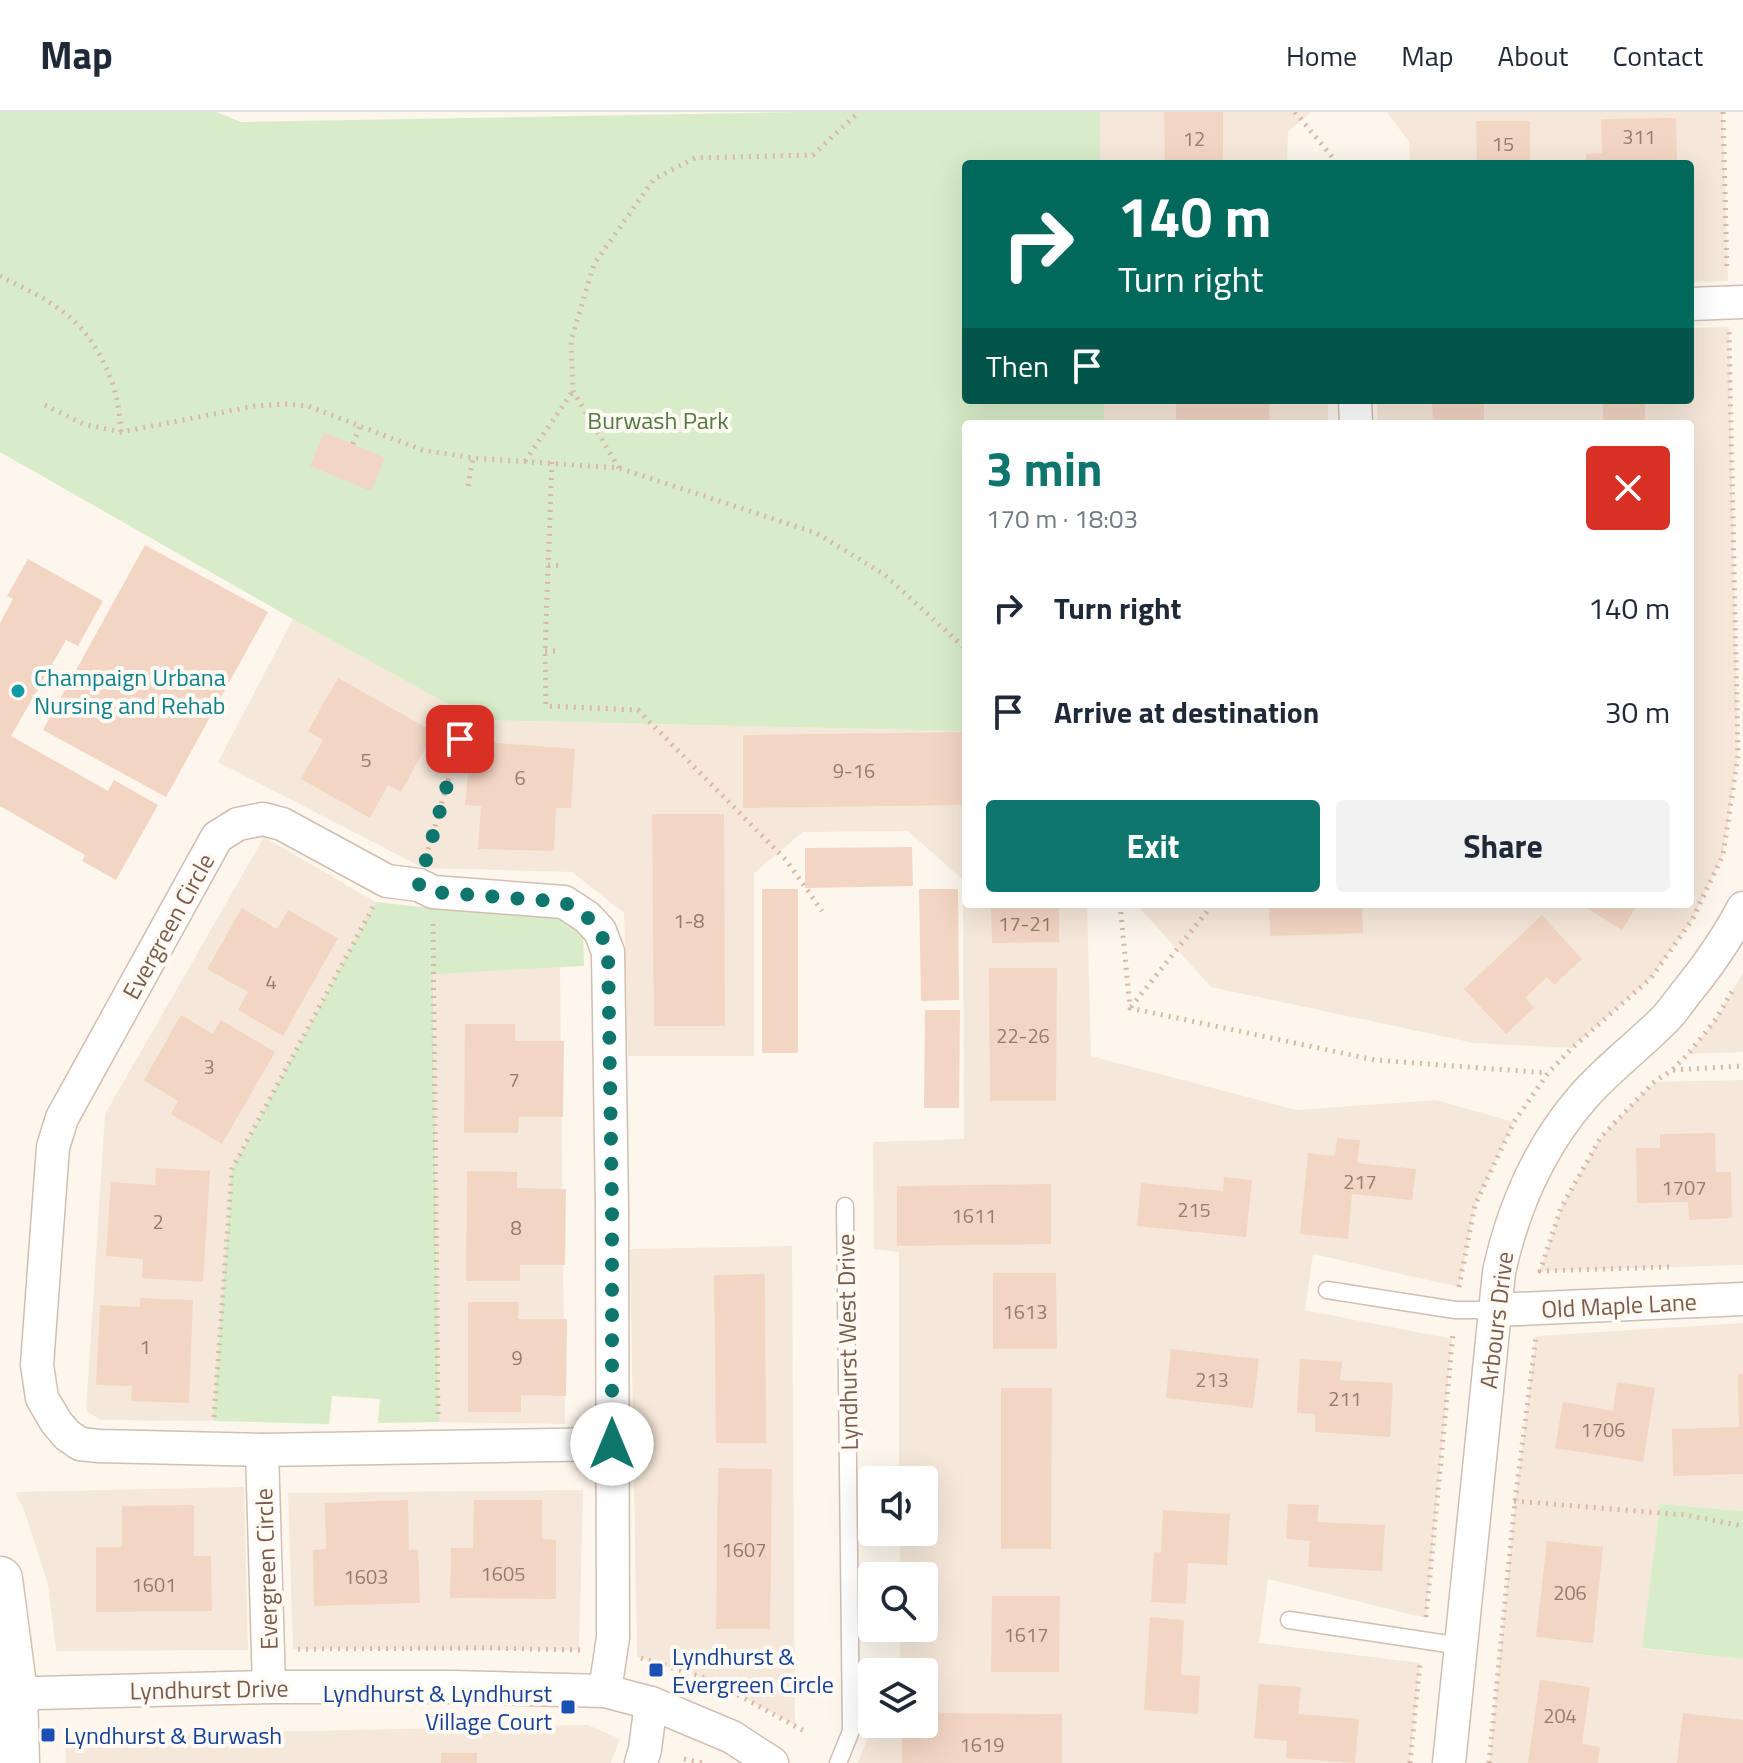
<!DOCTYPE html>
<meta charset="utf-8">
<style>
:root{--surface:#fff;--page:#f2f2f3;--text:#1f2937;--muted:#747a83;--line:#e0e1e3;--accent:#0f766e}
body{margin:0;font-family:"Titillium Web",sans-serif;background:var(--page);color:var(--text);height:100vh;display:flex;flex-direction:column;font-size:30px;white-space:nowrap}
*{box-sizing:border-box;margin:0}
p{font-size:26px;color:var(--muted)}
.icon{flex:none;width:44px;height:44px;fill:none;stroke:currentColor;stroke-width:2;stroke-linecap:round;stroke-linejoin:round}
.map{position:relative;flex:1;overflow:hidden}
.details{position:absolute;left:962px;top:308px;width:732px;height:488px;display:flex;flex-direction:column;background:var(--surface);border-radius:8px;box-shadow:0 8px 32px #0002}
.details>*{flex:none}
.top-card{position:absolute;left:962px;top:48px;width:732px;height:244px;border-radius:8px;box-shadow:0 8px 32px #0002;background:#00695c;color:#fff;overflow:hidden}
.buttons{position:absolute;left:858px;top:1354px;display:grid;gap:16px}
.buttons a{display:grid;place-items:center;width:80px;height:80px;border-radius:8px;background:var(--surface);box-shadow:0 8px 32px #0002;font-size:40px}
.pin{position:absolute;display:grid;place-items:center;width:68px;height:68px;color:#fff;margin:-34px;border-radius:16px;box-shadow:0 4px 12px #0006}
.me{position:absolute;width:88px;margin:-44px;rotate:0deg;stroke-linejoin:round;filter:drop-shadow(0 0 6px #0008)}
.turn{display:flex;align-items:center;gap:28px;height:168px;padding:0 24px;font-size:36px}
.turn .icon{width:104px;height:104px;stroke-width:2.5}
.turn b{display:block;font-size:56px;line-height:68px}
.then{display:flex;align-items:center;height:76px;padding:0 24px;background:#0003;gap:16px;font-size:30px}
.round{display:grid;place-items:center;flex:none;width:84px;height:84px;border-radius:8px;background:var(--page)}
.headline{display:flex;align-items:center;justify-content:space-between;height:136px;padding:0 24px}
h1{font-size:48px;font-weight:700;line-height:60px;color:var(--accent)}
.cta{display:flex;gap:16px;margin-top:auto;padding:16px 24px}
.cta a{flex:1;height:92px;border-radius:8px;background:var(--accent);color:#fff;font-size:32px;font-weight:700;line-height:92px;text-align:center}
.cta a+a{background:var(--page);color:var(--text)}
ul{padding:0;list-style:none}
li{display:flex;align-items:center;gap:24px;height:104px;padding:0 24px}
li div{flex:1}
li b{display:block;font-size:30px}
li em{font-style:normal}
header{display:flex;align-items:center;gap:48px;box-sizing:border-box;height:112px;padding:0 40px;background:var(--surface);border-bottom:2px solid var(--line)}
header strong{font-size:38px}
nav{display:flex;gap:44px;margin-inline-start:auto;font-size:28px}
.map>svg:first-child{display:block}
</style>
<header>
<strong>Map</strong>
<nav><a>Home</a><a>Map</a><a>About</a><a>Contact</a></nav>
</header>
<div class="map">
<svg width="1743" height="1651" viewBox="0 0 1743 1651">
<rect width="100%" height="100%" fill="#fdf6ec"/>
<g fill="#f5e8da">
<polygon points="1100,0 1311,0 1288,20 1287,52 1100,52"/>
<polygon points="1387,0 1723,0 1728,169 1690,170 1690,52 1410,52 1409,30"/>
<polygon points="1729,215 1738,644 1723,743 1692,808 1651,866 1572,936 1474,931 1211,875 1136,792 1690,792 1690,312 1377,312 1377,288 1690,288 1690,216"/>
<rect x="1104" y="288" width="224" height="24"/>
<polygon points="293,507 477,608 966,619 966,792 1087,792 1091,944 1297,998 1436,988 1514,1010 1475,1093 1459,1175 1313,1142 1305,1198 1452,1227 1426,1506 1268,1467 1259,1531 1420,1551 1410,1651 858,1651 873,1612 924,1612 924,1560 900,1560 900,1516 924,1516 924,1464 900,1464 900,1420 924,1420 924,1368 899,1368 899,1140 874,1137 873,1030 964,1027 963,768 908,719 803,720 754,761 754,944 628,944 624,801 572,760 423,756 218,650"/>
<polygon points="264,725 376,790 232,1057 213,1309 101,1308 86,1299 105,1002"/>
<polygon points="560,855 565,1312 439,1310 433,861"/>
<polygon points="1743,861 1743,940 1688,942 1716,907"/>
<polygon points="1743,968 1743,1153 1540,1159 1561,1096 1601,1025 1654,970"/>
<polygon points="792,1134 795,1613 711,1568 637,1545 630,1137"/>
<polygon points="1743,1211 1743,1399 1660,1392 1643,1537 1743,1547 1743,1651 1489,1651 1515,1389 1536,1224"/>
<polygon points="244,1375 248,1538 56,1539 48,1472 24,1398 15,1380"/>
<polygon points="583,1378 579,1538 293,1537 288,1381"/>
<polygon points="588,1613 620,1627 611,1651 66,1651 65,1624"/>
</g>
<g fill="#d8ecc9">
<polygon points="0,0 216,0 241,10 799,0 1100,0 1100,52 966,52 966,288 1104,288 1104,312 966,312 966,619 477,608 293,507 0,340"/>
<polygon points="376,790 432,796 559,800 583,818 584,854 433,862 439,1310 378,1311 380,1287 332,1284 329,1312 213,1309 232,1057"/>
<polygon points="1660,1392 1743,1399 1743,1547 1642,1536"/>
</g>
<g fill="#f3d5c3">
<polygon points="1164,0 1223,0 1223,52 1165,52"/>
<polygon points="1676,6 1677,52 1586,52 1586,42 1602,41 1601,7"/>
<polygon points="1476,9 1530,9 1530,52 1477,52"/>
<polygon points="1176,288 1269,288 1270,312 1176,312"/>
<polygon points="1432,288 1484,288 1484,312 1433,312"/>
<rect x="1603" y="288" width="42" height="24"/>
<polygon points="324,320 385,346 371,379 310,354"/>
<polygon points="145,433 268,500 166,685 43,618"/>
<polygon points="28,447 103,489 78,534 66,528 11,624 108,679 114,668 158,693 116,768 82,749 85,743 0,694 0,511 13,487 7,484"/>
<polygon points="338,566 434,620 401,680 388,673 370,706 301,667 323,628 308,619"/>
<polygon points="965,620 966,693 743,696 743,623"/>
<polygon points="471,629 575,637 571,696 556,696 554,739 478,737 481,694 465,693"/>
<polygon points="652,702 724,702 725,914 654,914"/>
<polygon points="912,735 913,774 805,776 805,736"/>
<rect x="762" y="777" width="36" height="164"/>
<polygon points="919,777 958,777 959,888 921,889"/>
<polygon points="991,792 1059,792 1059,830 992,831"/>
<polygon points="1269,792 1362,792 1363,821 1270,824"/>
<polygon points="1580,792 1638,792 1622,818"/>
<polygon points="242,796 277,817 288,798 338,826 283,924 238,898 248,880 207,857"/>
<polygon points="1542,803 1582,847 1554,873 1547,865 1525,886 1534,896 1506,922 1464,877"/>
<polygon points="989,856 1057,856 1056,989 990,989"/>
<polygon points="925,898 960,898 959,996 924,996"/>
<polygon points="181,903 213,922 221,908 275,940 222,1032 171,1002 178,989 144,968"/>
<polygon points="465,912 515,912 515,929 564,929 563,1005 519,1005 518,1021 464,1021"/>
<polygon points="1715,1021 1716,1060 1731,1060 1732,1106 1689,1108 1688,1090 1637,1091 1636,1036 1660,1036 1660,1022"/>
<polygon points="1337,1026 1360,1028 1357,1051 1416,1057 1412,1088 1352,1082 1348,1127 1300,1122 1308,1041 1335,1044"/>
<polygon points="156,1056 210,1059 203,1170 142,1166 143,1147 106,1144 111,1070 155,1073"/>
<polygon points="467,1059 517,1060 517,1076 566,1077 565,1153 520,1153 520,1169 466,1169"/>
<polygon points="1224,1065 1252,1068 1246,1125 1137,1114 1141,1071 1223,1079"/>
<polygon points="1051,1072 1051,1132 897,1134 897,1074"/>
<polygon points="993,1161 1056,1161 1057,1237 993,1237"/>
<polygon points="765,1162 766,1331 716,1331 714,1163"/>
<polygon points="140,1186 193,1188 189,1291 131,1289 132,1274 96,1273 100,1193 140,1195"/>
<polygon points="468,1190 519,1190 518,1207 567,1207 566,1284 521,1283 521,1300 468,1300"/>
<polygon points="1171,1237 1259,1247 1253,1296 1166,1286"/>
<polygon points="1300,1247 1342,1250 1340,1268 1393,1271 1390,1325 1315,1320 1315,1302 1297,1301"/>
<polygon points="1738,1262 1743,1262 1743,1362 1673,1364 1672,1317 1739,1315"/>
<polygon points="1617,1270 1655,1276 1643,1350 1555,1336 1563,1290 1613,1299"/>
<polygon points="1001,1276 1052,1276 1051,1437 1001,1437"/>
<polygon points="718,1356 772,1357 770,1517 716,1517"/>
<polygon points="408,1388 409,1438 418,1437 420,1491 314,1494 313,1438 326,1437 325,1391"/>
<polygon points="474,1388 542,1388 542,1427 556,1428 556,1487 450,1486 451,1436 473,1436"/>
<polygon points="1288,1392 1319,1393 1317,1410 1385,1413 1382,1459 1308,1455 1310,1429 1286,1427"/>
<polygon points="194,1393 194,1444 211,1444 212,1499 96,1500 96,1435 122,1435 122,1394"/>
<polygon points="1163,1398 1230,1402 1227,1453 1188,1451 1186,1492 1151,1490 1154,1440 1161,1441"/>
<polygon points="1547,1429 1603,1435 1593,1531 1536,1525"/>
<polygon points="992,1484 1060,1484 1059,1560 991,1560"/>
<polygon points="1150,1505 1184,1508 1181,1563 1200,1564 1198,1602 1144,1598"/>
<polygon points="1540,1568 1590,1575 1582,1632 1600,1635 1598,1651 1528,1651"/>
<polygon points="1259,1572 1301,1575 1298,1602 1359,1607 1355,1651 1286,1646 1287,1629 1254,1626"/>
<polygon points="924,1601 1062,1602 1062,1651 902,1651 902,1612 924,1612"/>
<polygon points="1683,1601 1743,1608 1743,1651 1677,1651"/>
<rect x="441" y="1641" width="36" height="10"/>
</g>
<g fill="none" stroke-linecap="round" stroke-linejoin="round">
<g stroke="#d1beb0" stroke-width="19">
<g id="lane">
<polyline points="1327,1178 1455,1198 1495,1198"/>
<polyline points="1289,1508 1461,1534"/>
<polyline points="838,1651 851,1619 845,1094"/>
</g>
</g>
<g stroke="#d1beb0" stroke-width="35">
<g id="street">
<polyline points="1690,192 1743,190"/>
<polyline points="1355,288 1356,312"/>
<polyline points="1495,1198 1743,1187"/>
<polyline points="262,1338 269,1575"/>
<polyline points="605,1579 613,1525 612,1095 608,840 600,819 587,805 564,790 433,780 419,773 387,769 282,712 263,707 238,712 217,725 62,1006 53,1035 37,1253 42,1286 56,1310 67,1323 80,1332 99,1334 262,1338 612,1332"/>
<polyline points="0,1582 269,1575 453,1575 605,1579 651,1591 732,1625 772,1651"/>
<polyline points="641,1651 645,1637 651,1591"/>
<path d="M1449 1651 1499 1160C1513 1096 1539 1036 1582 986 1606 958 1636 936 1662 910 1671 902 1678 891 1685 882 1707 855 1727 827 1743 796"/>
</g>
</g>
<g stroke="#d6c0b0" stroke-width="47">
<polyline id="secondary" points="0,1467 15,1581 17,1651"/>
</g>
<g stroke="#d9b8a5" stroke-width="5" stroke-dasharray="2 6" stroke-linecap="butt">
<polyline points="1295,0 1338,52"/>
<polyline points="1723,0 1727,160"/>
<path d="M0 164C25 177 53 189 74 209 93 227 110 257 116 284 119 295 120 308 121 320"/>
<polyline points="45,293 83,312 121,320 255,294 285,292 308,294 422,338 473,346 619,356 816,421 885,463 966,537"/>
<polyline points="353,332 360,314"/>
<polyline points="525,349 573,279"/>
<polyline points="552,350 545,539 546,594 638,598 786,748 822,799"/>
<polyline points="619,356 573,279 571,229 594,152 654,67 695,46 813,43 859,0"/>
<polyline points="468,374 473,346"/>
<polyline points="548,453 564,454"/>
<polyline points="545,539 559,539"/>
<polyline points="426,745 460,627"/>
<polyline points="1120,792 1130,896 1375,948 1548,961"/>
<polyline points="433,812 438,1306"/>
<polyline points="1131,895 1213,792"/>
<polyline points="1673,958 1743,954"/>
<polyline points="1669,1155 1540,1159 1561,1096 1601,1025 1654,970 1672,958 1688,942 1716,907 1734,876"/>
<polyline points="1459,1175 1475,1093 1514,1010 1548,961 1572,936 1651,866 1692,808 1723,743 1738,644 1729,220"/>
<polyline points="214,1305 232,1057 373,795"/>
<polyline points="1514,1389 1686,1403 1743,1414"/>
<polyline points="1426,1505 1453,1221"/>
<polyline points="298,1537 488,1536 580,1538"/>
<polyline points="641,1546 711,1568 804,1619"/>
<polyline points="684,1647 703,1651"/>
<polyline points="1410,1651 1420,1551"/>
<polyline points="1489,1651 1515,1389 1536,1225"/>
</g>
<use href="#lane" stroke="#fff" stroke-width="16"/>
<use href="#street" stroke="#fff" stroke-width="32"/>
<use href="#secondary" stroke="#fff" stroke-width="44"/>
</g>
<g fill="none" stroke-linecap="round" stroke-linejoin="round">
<polyline stroke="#0f766e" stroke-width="14" stroke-dasharray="0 25.2" points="460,627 419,773 433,780 564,790 587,805 600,819 608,840 612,1095 612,1332"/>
</g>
<circle fill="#0f9aa8" stroke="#fffaf3" stroke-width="3" cx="18" cy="579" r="8"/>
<g fill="#1a4fb4" stroke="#fffaf3" stroke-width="3">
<rect x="648" y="1550" width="16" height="16" rx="4"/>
<rect x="560" y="1587" width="16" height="16" rx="4"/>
<rect x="40" y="1615" width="16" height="16" rx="4"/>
</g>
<g text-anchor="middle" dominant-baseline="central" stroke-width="8" stroke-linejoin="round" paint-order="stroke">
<g font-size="20" fill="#987a6a">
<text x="1639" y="24">311</text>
<text x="1194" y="26">12</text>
<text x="1503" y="31">15</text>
<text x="366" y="647">5</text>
<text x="854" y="658">9-16</text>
<text x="520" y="665">6</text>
<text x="689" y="808">1-8</text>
<text x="1025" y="811">17-21</text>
<text x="271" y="869">4</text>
<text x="1023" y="923">22-26</text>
<text x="209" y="954">3</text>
<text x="514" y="967">7</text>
<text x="1360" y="1069">217</text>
<text x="1684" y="1075">1707</text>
<text x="1194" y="1097">215</text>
<text x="974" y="1103">1611</text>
<text x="158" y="1109">2</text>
<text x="516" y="1115">8</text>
<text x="1025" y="1199">1613</text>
<text x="145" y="1234">1</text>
<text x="517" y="1245">9</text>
<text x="1212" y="1267">213</text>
<text x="1345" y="1286">211</text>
<text x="1603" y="1317">1706</text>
<text x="744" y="1437">1607</text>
<text x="503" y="1461">1605</text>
<text x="366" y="1464">1603</text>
<text x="154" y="1472">1601</text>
<text x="1570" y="1480">206</text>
<text x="1026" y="1522">1617</text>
<text x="1560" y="1603">204</text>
<text x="982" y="1632">1619</text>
</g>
<g font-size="24" fill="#537a41" stroke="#fffaf3">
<text x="658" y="308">Burwash Park</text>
</g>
<g font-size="24" fill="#0d838f" stroke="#fffaf3" text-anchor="start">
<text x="34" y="565">Champaign Urbana<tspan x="34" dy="28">Nursing and Rehab</tspan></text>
</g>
<g font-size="24" fill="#7a5c4d" stroke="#fffaf3">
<text transform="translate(168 814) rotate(-61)">Evergreen Circle</text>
<text transform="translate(1619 1193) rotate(-3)">Old Maple Lane</text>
<text transform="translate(1496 1208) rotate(-83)">Arbours Drive</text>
<text transform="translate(847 1230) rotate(-91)">Lyndhurst West Drive</text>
<text transform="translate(266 1457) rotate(-92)">Evergreen Circle</text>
<text transform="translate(209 1577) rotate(-1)">Lyndhurst Drive</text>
</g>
<g font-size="24" fill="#164399" stroke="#fffaf3" text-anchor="start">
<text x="672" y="1544">Lyndhurst &amp;<tspan x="672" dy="28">Evergreen Circle</tspan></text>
<text x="552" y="1581" text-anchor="end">Lyndhurst &amp; Lyndhurst<tspan x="552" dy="28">Village Court</tspan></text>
<text x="64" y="1623">Lyndhurst &amp; Burwash</text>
</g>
</g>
</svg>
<div class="buttons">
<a><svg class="icon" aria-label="sound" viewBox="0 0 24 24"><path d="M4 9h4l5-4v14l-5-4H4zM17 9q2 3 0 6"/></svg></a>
<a><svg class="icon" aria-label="search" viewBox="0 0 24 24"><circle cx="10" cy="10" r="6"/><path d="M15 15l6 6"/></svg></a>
<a><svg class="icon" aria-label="layers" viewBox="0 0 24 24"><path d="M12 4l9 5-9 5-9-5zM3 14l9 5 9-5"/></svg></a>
</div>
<div class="pin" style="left:460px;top:627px;background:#d93025"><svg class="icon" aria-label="arrive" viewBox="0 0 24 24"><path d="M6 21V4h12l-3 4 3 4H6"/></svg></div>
<svg class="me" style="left:612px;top:1332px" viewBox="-20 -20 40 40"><circle r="19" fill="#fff"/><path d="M0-13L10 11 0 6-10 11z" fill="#0f766e"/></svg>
<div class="top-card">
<div class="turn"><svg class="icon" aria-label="right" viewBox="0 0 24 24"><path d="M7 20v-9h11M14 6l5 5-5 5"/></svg><div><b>140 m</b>Turn right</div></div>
<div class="then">Then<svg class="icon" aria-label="arrive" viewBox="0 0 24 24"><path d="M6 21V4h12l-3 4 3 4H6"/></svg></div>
</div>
<section class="details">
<div class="headline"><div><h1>3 min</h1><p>170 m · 18:03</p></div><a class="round" style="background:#d93025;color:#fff"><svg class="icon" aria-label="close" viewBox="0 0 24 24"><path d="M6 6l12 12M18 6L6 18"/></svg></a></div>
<ul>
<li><svg class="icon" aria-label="right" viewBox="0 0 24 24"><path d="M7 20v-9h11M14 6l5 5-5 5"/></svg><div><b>Turn right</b></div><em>140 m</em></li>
<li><svg class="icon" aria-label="arrive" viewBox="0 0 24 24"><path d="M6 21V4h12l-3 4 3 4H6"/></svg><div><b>Arrive at destination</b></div><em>30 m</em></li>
</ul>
<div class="cta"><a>Exit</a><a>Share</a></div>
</section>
</div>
